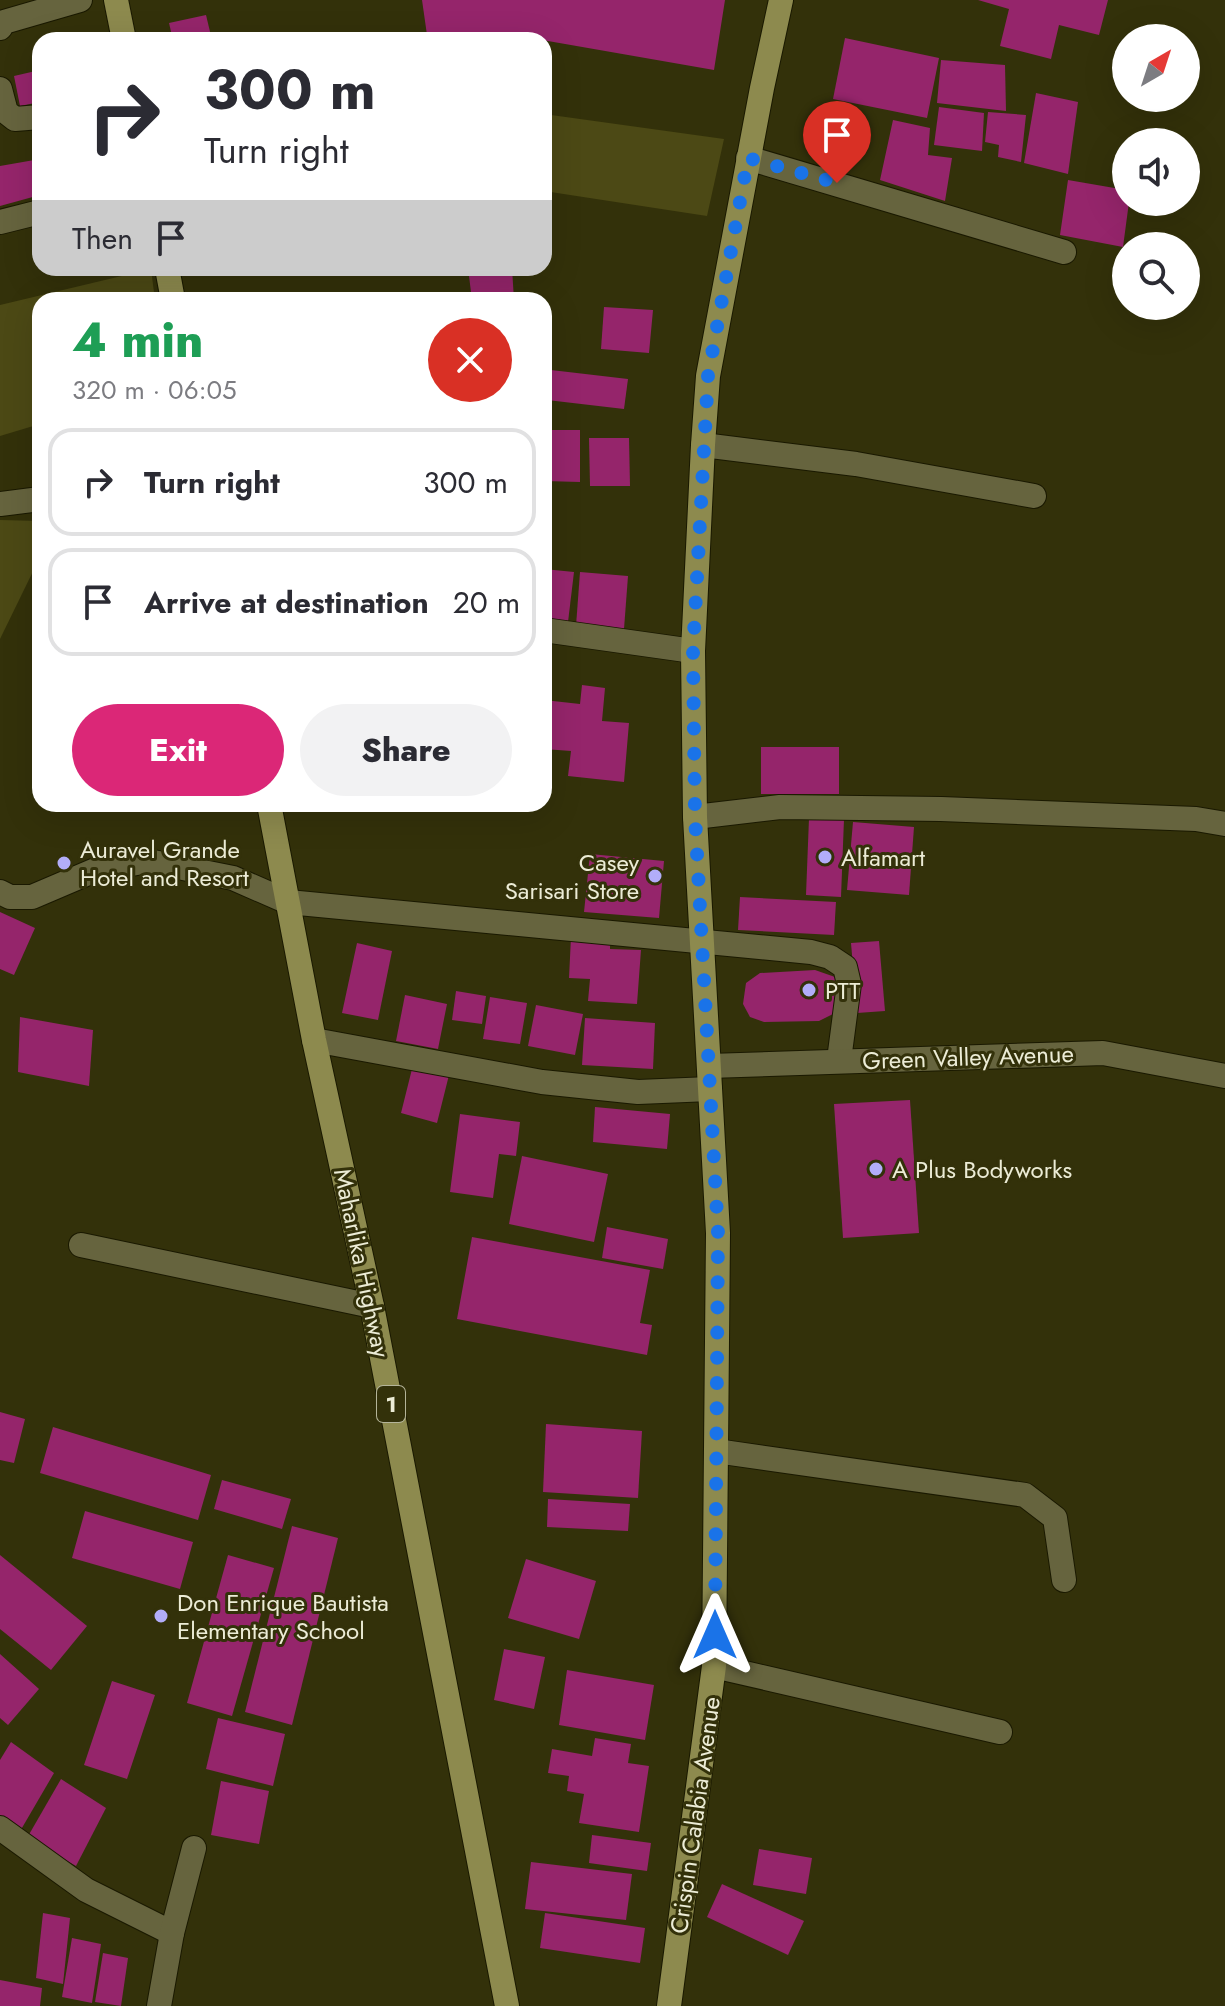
<!DOCTYPE html>
<meta charset="utf-8">
<style>
:root{--surface:#fff;--page:#f2f2f3;--text:#2b2b33;--muted:#7c7c81;--line:#e1e1e2;--accent:#db2777}
body{margin:0;font-family:Jost,sans-serif;background:var(--page);color:var(--text);height:100vh;display:flex;flex-direction:column;font-size:30px;white-space:nowrap}
*{box-sizing:border-box;margin:0}
p{font-size:26px;color:var(--muted)}
.icon{flex:none;width:44px;height:44px;fill:none;stroke:currentColor;stroke-width:2;stroke-linecap:round;stroke-linejoin:round}
.map{position:relative;flex:1;overflow:hidden}
.drawer{position:absolute;left:32px;top:292px;width:520px;height:520px;display:flex;flex-direction:column;background:var(--surface);border-radius:24px;box-shadow:0 8px 32px #0002}
.drawer>*{flex:none}
.hud{position:absolute;left:32px;top:32px;width:520px;height:244px;border-radius:24px;box-shadow:0 8px 32px #0002;background:#fff;color:var(--text);overflow:hidden}
.needle{width:52px;rotate:39deg}
.tools{position:absolute;left:1112px;top:24px;display:grid;gap:16px}
.tools a{display:grid;place-items:center;width:88px;height:88px;border-radius:50%;background:var(--surface);box-shadow:0 8px 32px #0002;font-size:40px}
.pin{position:absolute;display:grid;place-items:center;width:68px;height:68px;color:#fff;margin:-82px -34px;border-radius:50% 50% 50% 0;rotate:-45deg;box-shadow:0 0 8px #0007}
.pin .icon{rotate:45deg}
.me{position:absolute;width:88px;margin:-44px;rotate:0deg;stroke-linejoin:round;filter:drop-shadow(0 0 6px #0008)}
.turn{display:flex;align-items:center;gap:28px;height:168px;padding:0 40px;font-size:36px}
.turn .icon{width:104px;height:104px;stroke-width:2.5}
.turn b{display:block;font-size:56px;line-height:68px}
.then{display:flex;align-items:center;height:76px;padding:0 40px;background:#0003;gap:16px;font-size:30px}
.round{display:grid;place-items:center;flex:none;width:84px;height:84px;border-radius:42px;background:var(--page)}
.overview{display:flex;align-items:center;justify-content:space-between;height:136px;padding:0 40px}
h1{font-size:48px;font-weight:800;line-height:60px;color:#1e9e55}
.button{display:flex;gap:16px;margin-top:auto;padding:16px 40px}
.button a{flex:1;height:92px;border-radius:48px;background:var(--accent);color:#fff;font-size:32px;font-weight:800;line-height:92px;text-align:center}
.button a+a{background:var(--page);color:var(--text)}
ul{padding:0;list-style:none}
li{display:flex;align-items:center;gap:24px;height:108px;margin:0 16px 12px;padding:0 24px;border:4px solid var(--line);border-radius:24px}
li div{flex:1}
li b{display:block;font-size:30px}
li em{font-style:normal}
.map>svg:first-child{display:block}
</style>
<div class="map">
<svg width="1225" height="2006" viewBox="0 0 1225 2006">
<rect width="100%" height="100%" fill="#33310a"/>
<g fill="#4c4915">
<polygon points="544,114 724,139 707,216 544,191"/>
<polygon points="151,269 155,300 40,300 40,424 0,436 0,305"/>
<polygon points="0,520 40,521 40,557 0,639"/>
</g>
<g fill="#95256b">
<polygon points="422,0 725,0 714,70 525,37 427,35"/>
<polygon points="978,0 1108,0 1099,35 1059,25 1051,59 1000,46 1009,9"/>
<polygon points="206,15 212,40 173,40 169,23"/>
<polygon points="845,38 939,58 927,118 833,99"/>
<polygon points="941,60 1005,65 1006,111 937,103"/>
<polygon points="40,70 40,102 20,106 14,76"/>
<polygon points="1036,93 1078,102 1068,174 1024,163"/>
<polygon points="939,107 984,113 982,151 934,145"/>
<polygon points="988,112 1026,115 1021,162 998,157 999,145 985,142"/>
<polygon points="893,120 930,128 928,155 952,158 945,201 880,180"/>
<polygon points="40,159 40,195 0,206 0,166"/>
<polygon points="1068,180 1126,190 1126,202 1129,202 1123,247 1060,235"/>
<polygon points="468,268 512,268 514,300 472,300"/>
<polygon points="604,307 653,310 649,353 601,349"/>
<polygon points="551,370 628,379 624,409 547,400"/>
<polygon points="544,430 580,430 580,482 544,481"/>
<polygon points="589,438 629,438 630,486 590,486"/>
<polygon points="544,569 574,572 568,622 544,619"/>
<polygon points="580,572 628,576 624,629 576,626"/>
<polygon points="582,685 605,688 602,721 629,723 624,782 568,776 571,751 544,749 544,700 580,704"/>
<rect x="761" y="747" width="78" height="47"/>
<polygon points="809,818 844,819 841,897 806,895"/>
<polygon points="853,822 914,827 909,895 847,890"/>
<polygon points="590,854 664,861 659,918 584,912"/>
<polygon points="740,897 836,902 834,935 738,930"/>
<polygon points="0,912 35,928 14,975 0,969"/>
<polygon points="571,937 610,940 610,949 641,950 637,1004 588,1001 590,979 569,978"/>
<polygon points="879,941 885,1011 857,1013 851,943"/>
<polygon points="357,943 392,951 378,1020 342,1013"/>
<polygon points="815,970 835,977 839,994 838,1005 833,1014 819,1021 764,1022 750,1017 743,1004 746,983 760,973"/>
<polygon points="456,991 486,996 482,1024 452,1020"/>
<polygon points="405,995 447,1004 438,1049 396,1041"/>
<polygon points="490,997 527,1003 520,1044 483,1039"/>
<polygon points="536,1005 583,1014 575,1055 528,1046"/>
<polygon points="20,1017 93,1030 89,1086 18,1072"/>
<polygon points="585,1018 655,1023 653,1069 582,1065"/>
<polygon points="413,1065 449,1075 437,1123 401,1113"/>
<polygon points="910,1100 919,1233 843,1238 834,1104"/>
<polygon points="595,1107 670,1114 667,1149 593,1142"/>
<polygon points="460,1114 520,1122 516,1156 499,1154 493,1198 450,1192"/>
<polygon points="522,1156 608,1174 594,1242 509,1224"/>
<polygon points="607,1227 668,1239 663,1269 602,1258"/>
<polygon points="472,1237 650,1270 640,1323 652,1325 647,1355 457,1319"/>
<polygon points="0,1412 25,1419 14,1463 0,1460"/>
<polygon points="546,1424 642,1431 638,1498 543,1492"/>
<polygon points="53,1427 211,1475 198,1520 40,1473"/>
<polygon points="222,1480 291,1499 282,1529 214,1509"/>
<polygon points="548,1499 630,1504 628,1531 547,1527"/>
<polygon points="85,1511 193,1542 180,1589 72,1558"/>
<polygon points="292,1526 338,1538 292,1725 245,1712"/>
<polygon points="0,1555 87,1626 51,1670 0,1629"/>
<polygon points="228,1555 274,1568 232,1716 187,1703"/>
<polygon points="526,1559 596,1581 579,1639 508,1618"/>
<polygon points="504,1649 545,1657 534,1709 494,1700"/>
<polygon points="0,1654 39,1689 8,1725 0,1718"/>
<polygon points="567,1670 654,1685 645,1740 559,1725"/>
<polygon points="112,1681 155,1695 127,1779 84,1765"/>
<polygon points="218,1718 285,1734 273,1786 206,1769"/>
<polygon points="595,1738 631,1744 628,1763 649,1766 639,1832 579,1823 584,1794 567,1791 569,1776 548,1773 552,1749 592,1756"/>
<polygon points="11,1742 54,1773 19,1833 0,1820 0,1760"/>
<polygon points="61,1779 106,1808 76,1866 27,1838"/>
<polygon points="221,1781 269,1791 259,1844 211,1835"/>
<polygon points="592,1835 651,1843 647,1871 589,1863"/>
<polygon points="759,1849 812,1858 806,1894 753,1885"/>
<polygon points="531,1862 632,1874 626,1920 525,1909"/>
<polygon points="722,1884 804,1921 788,1955 707,1917"/>
<polygon points="43,1913 70,1918 63,1984 36,1978"/>
<polygon points="545,1913 645,1928 640,1963 540,1948"/>
<polygon points="72,1938 101,1944 92,2003 62,1997"/>
<polygon points="103,1953 128,1958 121,2006 95,2002"/>
<polygon points="0,1980 42,1988 40,2006 0,2006"/>
</g>
<g fill="none" stroke-linecap="round" stroke-linejoin="round">
<g stroke="#1a1900" stroke-width="26">
<g id="minor">
<polyline points="0,28 4,22 80,0"/>
<polyline points="0,89 6,112 15,119 40,117"/>
<polyline points="748,158 1064,252"/>
<polyline points="0,222 40,212"/>
<polyline points="703,445 856,464 1034,496"/>
<polyline points="0,504 40,499"/>
<polyline points="544,630 693,651"/>
<polyline points="695,817 780,807 941,809 1196,819 1225,824"/>
<polyline points="0,892 10,897 32,897 93,871 148,861 233,878 288,902 811,952 830,957 845,967 849,984 839,1060"/>
<polyline points="314,1040 542,1082 638,1092 710,1089"/>
<polyline points="709,1066 1103,1053 1225,1076"/>
<polyline points="81,1245 372,1306"/>
<polyline points="716,1451 1025,1495 1055,1518 1064,1580"/>
<polyline points="714,1666 1000,1732"/>
<polyline points="0,1828 86,1890 172,1933"/>
<polyline points="159,2006 172,1933 194,1848"/>
</g>
</g>
<g stroke="#1a1900" stroke-width="26">
<g id="major">
<polyline points="116,0 124,40"/>
<polyline points="167,268 173,300"/>
<polyline points="269,804 314,1040 372,1306 507,2006"/>
<polyline points="669,2006 714,1666 718,1233 695,817 693,651 703,445 708,376 762,88 781,0"/>
</g>
</g>
<use href="#minor" stroke="#66643e" stroke-width="24"/>
<use href="#major" stroke="#8d8a4e" stroke-width="24"/>
</g>
<g fill="none" stroke-linecap="round" stroke-linejoin="round">
<polyline stroke="#1a73e8" stroke-width="14" stroke-dasharray="0 25.2" points="715,1635 718,1233 695,817 693,651 708,376 748,158 837,183"/>
</g>
<g fill="#b2adf9" stroke="#33310a" stroke-width="3">
<circle cx="825" cy="857" r="8"/>
<circle cx="64" cy="863" r="8"/>
<circle cx="655" cy="876" r="8"/>
<circle cx="809" cy="990" r="8"/>
<circle cx="876" cy="1169" r="8"/>
<circle cx="161" cy="1616" r="8"/>
</g>
<g text-anchor="middle" dominant-baseline="central" stroke-width="6" stroke-linejoin="round" paint-order="stroke">
<rect fill="#33310a" stroke="#b4b499" stroke-width="2" x="377" y="1386" width="28" height="36" rx="6"/>
<g font-size="22" font-weight="bold" fill="#ececd6">
<text x="391" y="1404">1</text>
</g>
<g font-size="24" fill="#ececd6" stroke="#33310a" text-anchor="start">
<text x="80" y="849">Auravel Grande<tspan x="80" dy="28">Hotel and Resort</tspan></text>
<text x="841" y="857">Alfamart</text>
<text x="639" y="862" text-anchor="end">Casey<tspan x="639" dy="28">Sarisari Store</tspan></text>
<text x="825" y="990">PTT</text>
<text x="892" y="1169">A Plus Bodyworks</text>
<text x="177" y="1602">Don Enrique Bautista<tspan x="177" dy="28">Elementary School</tspan></text>
</g>
<g font-size="24" fill="#ececd6" stroke="#33310a">
<text transform="translate(968 1057) rotate(-2)">Green Valley Avenue</text>
<text transform="translate(362 1263) rotate(78)">Maharlika Highway</text>
<text transform="translate(695 1815) rotate(-82)">Crispin Calabia Avenue</text>
</g>
</g>
</svg>
<div class="tools">
<a><svg class="needle" viewBox="-14 -14 28 28"><path d="M0-13l5 13h-10z" fill="#e53935"/><path d="M0 13l5-13h-10z" fill="#7c7c81"/></svg></a>
<a><svg class="icon" aria-label="sound" viewBox="0 0 24 24"><path d="M4 9h4l5-4v14l-5-4H4zM17 9q2 3 0 6"/></svg></a>
<a><svg class="icon" aria-label="search" viewBox="0 0 24 24"><circle cx="10" cy="10" r="6"/><path d="M15 15l6 6"/></svg></a>
</div>
<div class="pin" style="left:837px;top:183px;background:#d93025"><svg class="icon" aria-label="arrive" viewBox="0 0 24 24"><path d="M6 21V4h12l-3 4 3 4H6"/></svg></div>
<svg class="me" style="left:715px;top:1635px" viewBox="-20 -20 40 40"><path d="M0-17L14 15 0 8-14 15z" fill="#1a73e8" stroke="#fff" stroke-width="4"/></svg>
<div class="hud">
<div class="turn"><svg class="icon" aria-label="right" viewBox="0 0 24 24"><path d="M7 20v-9h11M14 6l5 5-5 5"/></svg><div><b>300 m</b>Turn right</div></div>
<div class="then">Then<svg class="icon" aria-label="arrive" viewBox="0 0 24 24"><path d="M6 21V4h12l-3 4 3 4H6"/></svg></div>
</div>
<section class="drawer">
<div class="overview"><div><h1>4 min</h1><p>320 m · 06:05</p></div><a class="round" style="background:#d93025;color:#fff"><svg class="icon" aria-label="close" viewBox="0 0 24 24"><path d="M6 6l12 12M18 6L6 18"/></svg></a></div>
<ul>
<li><svg class="icon" aria-label="right" viewBox="0 0 24 24"><path d="M7 20v-9h11M14 6l5 5-5 5"/></svg><div><b>Turn right</b></div><em>300 m</em></li>
<li><svg class="icon" aria-label="arrive" viewBox="0 0 24 24"><path d="M6 21V4h12l-3 4 3 4H6"/></svg><div><b>Arrive at destination</b></div><em>20 m</em></li>
</ul>
<div class="button"><a>Exit</a><a>Share</a></div>
</section>
</div>
